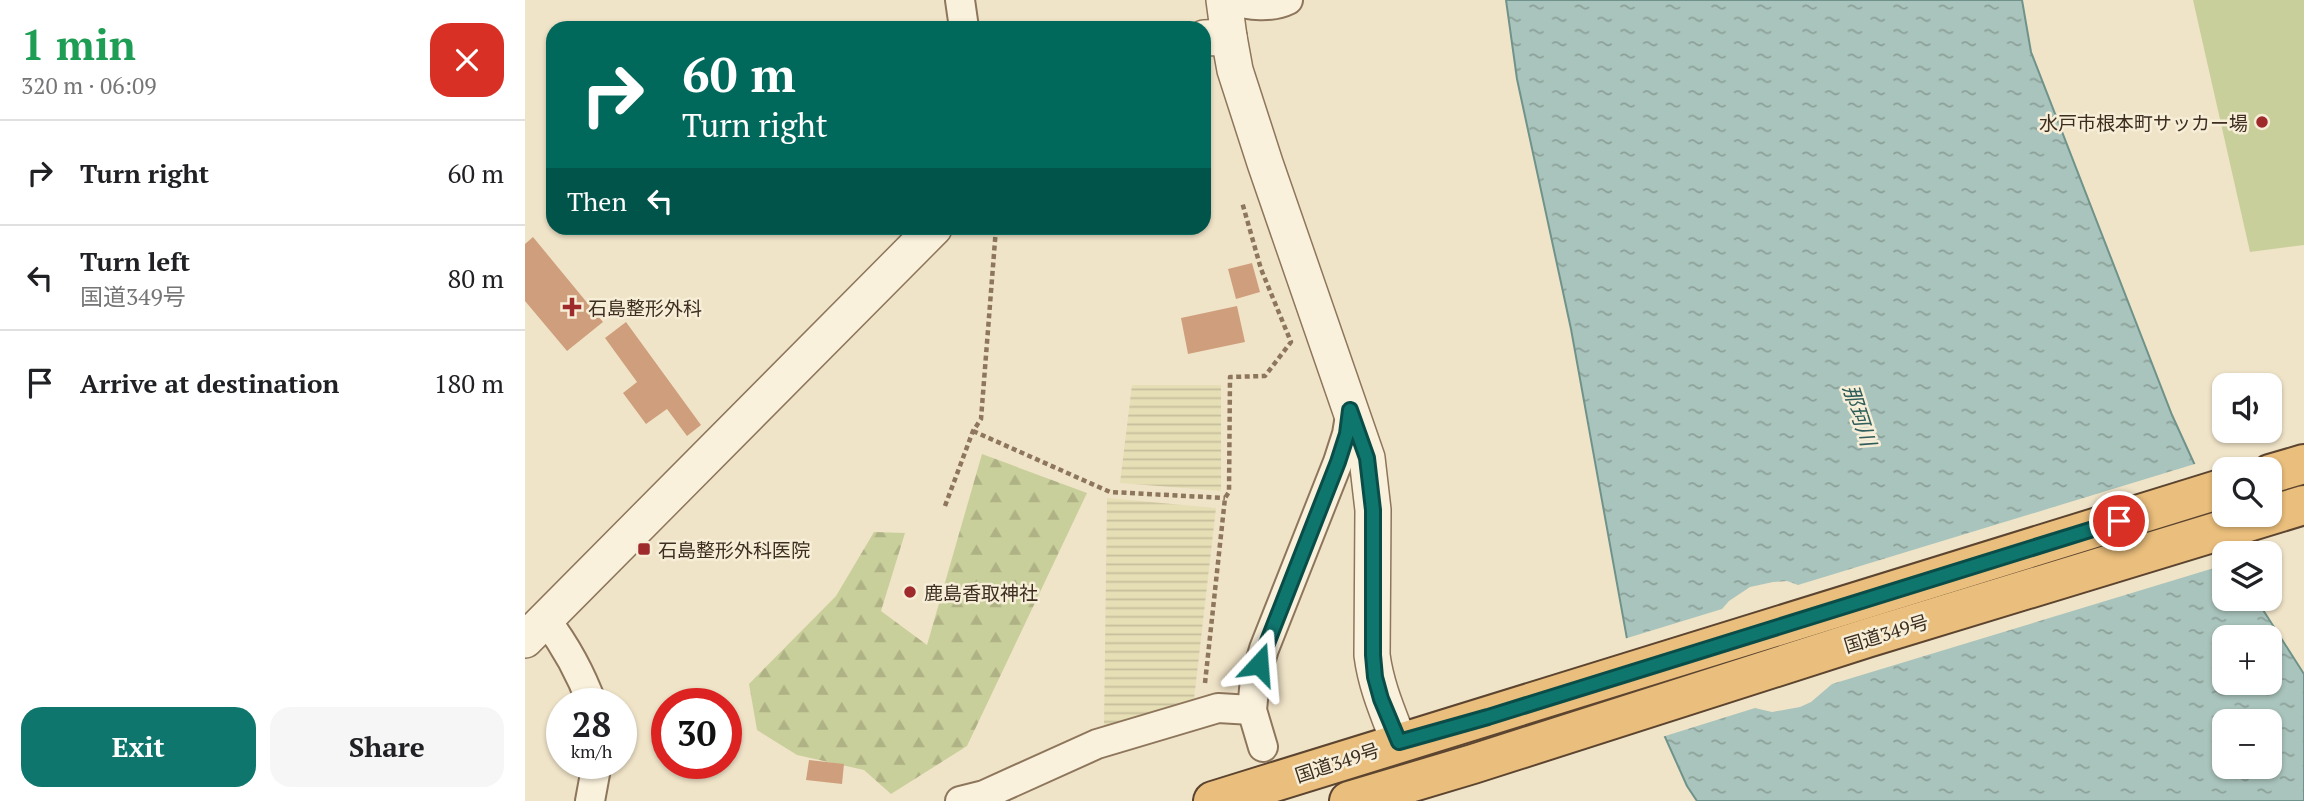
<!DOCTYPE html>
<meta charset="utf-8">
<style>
:root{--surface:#fff;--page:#f6f6f6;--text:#202124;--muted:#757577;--line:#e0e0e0;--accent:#0f766e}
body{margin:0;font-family:"PT Serif","Noto Sans JP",serif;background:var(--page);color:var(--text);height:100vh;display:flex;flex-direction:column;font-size:26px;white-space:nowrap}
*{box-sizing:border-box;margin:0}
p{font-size:23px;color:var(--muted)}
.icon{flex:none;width:38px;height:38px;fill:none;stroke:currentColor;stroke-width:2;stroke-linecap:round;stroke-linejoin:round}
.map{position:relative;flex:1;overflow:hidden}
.side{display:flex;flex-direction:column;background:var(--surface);width:525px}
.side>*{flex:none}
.hud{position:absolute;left:21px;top:21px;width:665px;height:214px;border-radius:21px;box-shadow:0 2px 5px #0004;background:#00695c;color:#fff;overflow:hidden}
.controls{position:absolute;left:1687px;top:373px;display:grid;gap:14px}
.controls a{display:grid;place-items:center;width:70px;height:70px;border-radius:14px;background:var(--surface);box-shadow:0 2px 5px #0004;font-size:35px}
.speed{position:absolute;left:21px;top:688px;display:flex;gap:14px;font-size:35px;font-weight:700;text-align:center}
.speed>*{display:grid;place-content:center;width:91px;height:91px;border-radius:50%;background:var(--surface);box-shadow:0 2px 5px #0004;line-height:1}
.speed small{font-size:18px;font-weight:400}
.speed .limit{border:10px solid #d22;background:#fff;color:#111}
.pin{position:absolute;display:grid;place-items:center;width:60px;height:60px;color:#fff;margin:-30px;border:4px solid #fff;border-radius:50%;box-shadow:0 2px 7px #0007}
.me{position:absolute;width:77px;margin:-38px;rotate:19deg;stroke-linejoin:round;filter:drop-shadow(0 0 5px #0008)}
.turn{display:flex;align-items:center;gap:24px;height:147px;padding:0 21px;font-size:32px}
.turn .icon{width:91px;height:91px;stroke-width:2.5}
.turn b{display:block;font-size:49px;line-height:60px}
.then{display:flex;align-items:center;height:66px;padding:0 21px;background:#0003;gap:14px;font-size:26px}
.round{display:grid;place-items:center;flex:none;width:74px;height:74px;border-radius:21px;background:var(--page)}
.headline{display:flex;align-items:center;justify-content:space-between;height:119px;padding:0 21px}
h1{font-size:42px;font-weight:800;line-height:52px;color:#1e9e55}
.button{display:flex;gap:14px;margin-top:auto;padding:14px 21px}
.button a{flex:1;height:80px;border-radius:21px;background:var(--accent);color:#fff;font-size:28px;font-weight:800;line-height:80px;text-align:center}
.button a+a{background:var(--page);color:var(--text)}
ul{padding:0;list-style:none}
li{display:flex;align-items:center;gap:21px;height:105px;padding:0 21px;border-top:2px solid var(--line)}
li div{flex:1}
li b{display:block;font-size:26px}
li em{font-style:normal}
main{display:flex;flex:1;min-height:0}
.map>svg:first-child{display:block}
</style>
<main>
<section class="side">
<div class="headline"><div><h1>1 min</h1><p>320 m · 06:09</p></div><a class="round" style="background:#d93025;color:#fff"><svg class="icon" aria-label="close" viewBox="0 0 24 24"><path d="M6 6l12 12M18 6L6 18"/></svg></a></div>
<ul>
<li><svg class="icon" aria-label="right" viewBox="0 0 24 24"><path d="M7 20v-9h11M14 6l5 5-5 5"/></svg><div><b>Turn right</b></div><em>60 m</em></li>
<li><svg class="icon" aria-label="left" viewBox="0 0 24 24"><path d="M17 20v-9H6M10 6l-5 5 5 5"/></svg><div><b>Turn left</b><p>国道349号</p></div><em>80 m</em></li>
<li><svg class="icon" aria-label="arrive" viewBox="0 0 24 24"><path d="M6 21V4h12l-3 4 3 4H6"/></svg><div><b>Arrive at destination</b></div><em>180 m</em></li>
</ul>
<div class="button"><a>Exit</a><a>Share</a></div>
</section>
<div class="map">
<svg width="1779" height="801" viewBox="0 0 1779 801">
<defs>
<pattern id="farmland-rules" width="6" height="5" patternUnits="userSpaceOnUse" patternTransform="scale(1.75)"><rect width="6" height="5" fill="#e6deb5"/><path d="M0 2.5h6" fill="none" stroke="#c6bf9b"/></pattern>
<pattern id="forest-firs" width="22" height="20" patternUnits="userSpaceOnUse" patternTransform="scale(1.75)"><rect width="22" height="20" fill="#c9cf9b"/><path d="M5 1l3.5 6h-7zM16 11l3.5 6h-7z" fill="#aeb285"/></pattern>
<pattern id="water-ripples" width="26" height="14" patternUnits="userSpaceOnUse" patternTransform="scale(1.75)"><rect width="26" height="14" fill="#a9c4bc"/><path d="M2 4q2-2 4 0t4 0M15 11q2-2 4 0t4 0" fill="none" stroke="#8ba098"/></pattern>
</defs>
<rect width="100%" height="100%" fill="#f0e4c8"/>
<g fill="url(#farmland-rules)">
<polygon points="607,385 696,385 696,491 595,483"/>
<polygon points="582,498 691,508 669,699 579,726"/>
</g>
<polygon fill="url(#forest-firs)" points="457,454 562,493 442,746 366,794 339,770 272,755 232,730 224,684 311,596 349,532 380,533 356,611 402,645"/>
<polygon fill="#c9cf9b" points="1668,0 1779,0 1779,245 1725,252"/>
<path fill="url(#water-ripples)" stroke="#6f938a" stroke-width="2" fill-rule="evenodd" d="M981 0H1497L1506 52 1647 415 1710 553H1699V598L1731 599 1779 674V801H1172L1162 786 1106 661 1046 329 992 79ZM1699 637H1745V682H1699ZM1699 721H1745V766H1699Z"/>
<polygon fill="#f0e4c8" points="1673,463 1713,552 1699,553 1699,565 1307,684 1286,702 1275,707 1247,712 1230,708 1137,737 1103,663 1099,639 1197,609 1204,601 1225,587 1248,582 1262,581 1273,585"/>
<g fill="#cf9f7d">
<polygon points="8,237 78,322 42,351 0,301 0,244"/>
<polygon points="727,263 735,292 711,299 703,269"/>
<polygon points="712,306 720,342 663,354 656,318"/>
<polygon points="101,322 176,425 162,436 142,409 121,424 98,393 112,382 80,338"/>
<polygon points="284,760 319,764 317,784 281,780"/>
</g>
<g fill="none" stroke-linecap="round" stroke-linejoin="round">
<g stroke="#8d765c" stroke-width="32">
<g id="minor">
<polyline points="435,0 439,28"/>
<path d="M706 0C724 6 747 8 763 0"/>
<path d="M21 620C40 645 56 674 67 704"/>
<polyline points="738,747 727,710 730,679 739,649 813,462 822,434 826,410"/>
<polyline points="65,801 72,763"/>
<polyline points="435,801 459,795 572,744 693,708 727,710"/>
</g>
</g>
<g stroke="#8d765c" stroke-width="38">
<g id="tertiary">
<polyline points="699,0 704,37"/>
<path d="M679 38 704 37 710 70 740 163 842 458 848 510 847 655C851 686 863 713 874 742"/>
<polyline points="0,640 409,228"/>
</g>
</g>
<g stroke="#5b4430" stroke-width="42">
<g id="trunk">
<polyline points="1745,474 1779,464"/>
<polyline points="688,801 1699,488"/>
<polyline points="824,801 948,764 1342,638 1779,505"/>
</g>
</g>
<g stroke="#8d765c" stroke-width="4.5" stroke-dasharray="5 3.5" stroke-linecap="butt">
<polyline points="448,431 585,492 700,498"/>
<polyline points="420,506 448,431 456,419 471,228"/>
<polyline points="680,683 700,498 704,492 705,377 740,376 766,342 736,269 717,202"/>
</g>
<use href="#minor" stroke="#faf1dc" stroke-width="28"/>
<use href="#tertiary" stroke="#faf1dc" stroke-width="35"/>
<use href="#trunk" stroke="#eabe7c" stroke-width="38"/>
</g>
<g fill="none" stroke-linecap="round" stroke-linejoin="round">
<g stroke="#0a4d48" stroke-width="18">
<polyline id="route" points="734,664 813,462 822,434 825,410 842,458 848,510 848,655 850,677 856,699 874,742 963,717 1594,521"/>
</g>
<use href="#route" stroke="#0f766e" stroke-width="12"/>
</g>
<g fill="#9e2a2b" stroke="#f7eed8" stroke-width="2.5">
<circle cx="1737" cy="122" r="7"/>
<path d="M43.5 296.5h7v7h7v7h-7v7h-7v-7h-7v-7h7z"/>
<rect x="112" y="542" width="14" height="14" rx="3.5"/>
<circle cx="385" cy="592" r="7"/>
</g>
<g text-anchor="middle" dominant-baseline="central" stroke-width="5" stroke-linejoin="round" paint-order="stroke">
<g font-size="19" fill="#3d2e20" stroke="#f7eed8" text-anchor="start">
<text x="1723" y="122" text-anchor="end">水戸市根本町サッカー場</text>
<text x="63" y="307">石島整形外科</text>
<text x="133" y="549">石島整形外科医院</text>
<text x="399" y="592">鹿島香取神社</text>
</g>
<g font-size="19" fill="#3d2e20" stroke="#f7eed8">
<text transform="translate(1361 633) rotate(-17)">国道349号</text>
<text transform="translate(812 762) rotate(-18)">国道349号</text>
</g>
<g font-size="21" font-style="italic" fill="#2f5d5a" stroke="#f7eed8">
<text transform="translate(1335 415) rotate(72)">那珂川</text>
</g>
</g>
</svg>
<div class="controls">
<a><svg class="icon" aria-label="sound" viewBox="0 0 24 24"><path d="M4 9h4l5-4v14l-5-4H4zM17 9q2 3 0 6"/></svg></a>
<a><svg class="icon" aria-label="search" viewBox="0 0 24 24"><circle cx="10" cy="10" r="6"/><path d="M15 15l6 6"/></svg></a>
<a><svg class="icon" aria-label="layers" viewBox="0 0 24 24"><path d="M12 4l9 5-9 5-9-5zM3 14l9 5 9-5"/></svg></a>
<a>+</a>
<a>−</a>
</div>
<div class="speed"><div>28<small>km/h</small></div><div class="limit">30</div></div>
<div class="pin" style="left:1594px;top:521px;background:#d93025"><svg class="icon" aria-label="arrive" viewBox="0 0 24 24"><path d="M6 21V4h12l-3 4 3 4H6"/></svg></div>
<svg class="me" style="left:734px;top:664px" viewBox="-20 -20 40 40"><path d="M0-17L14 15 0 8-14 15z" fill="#0f766e" stroke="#fff" stroke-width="4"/></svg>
<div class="hud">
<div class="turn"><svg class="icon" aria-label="right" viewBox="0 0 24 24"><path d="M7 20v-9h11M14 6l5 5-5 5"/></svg><div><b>60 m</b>Turn right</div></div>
<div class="then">Then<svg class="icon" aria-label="left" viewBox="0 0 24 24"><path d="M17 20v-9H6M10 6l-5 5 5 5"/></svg></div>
</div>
</div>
</main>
